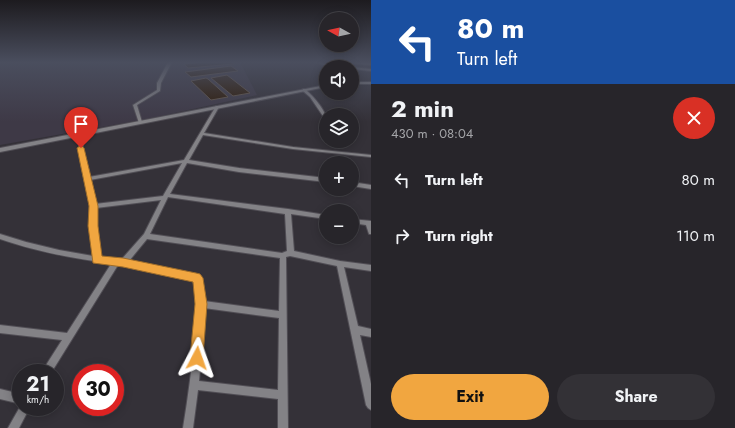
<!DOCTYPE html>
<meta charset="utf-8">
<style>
:root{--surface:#27252a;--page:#333136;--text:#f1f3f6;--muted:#a4a5a8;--line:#434247;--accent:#f1a640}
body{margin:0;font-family:Jost,sans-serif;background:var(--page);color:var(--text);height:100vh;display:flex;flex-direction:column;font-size:15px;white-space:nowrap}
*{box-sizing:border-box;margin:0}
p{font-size:13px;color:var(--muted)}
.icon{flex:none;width:22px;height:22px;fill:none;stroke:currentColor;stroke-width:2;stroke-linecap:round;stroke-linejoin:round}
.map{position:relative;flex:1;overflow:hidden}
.side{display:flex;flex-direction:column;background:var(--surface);width:364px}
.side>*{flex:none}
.hud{background:#1a4fa0;color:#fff;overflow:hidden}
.needle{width:26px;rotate:278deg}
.fabs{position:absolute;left:319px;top:12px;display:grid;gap:8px}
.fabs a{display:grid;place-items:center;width:40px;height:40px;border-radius:50%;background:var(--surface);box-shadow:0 2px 10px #0003,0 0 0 1px var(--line);font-size:20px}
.speed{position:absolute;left:12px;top:364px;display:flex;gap:8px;font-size:20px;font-weight:700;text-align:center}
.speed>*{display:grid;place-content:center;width:52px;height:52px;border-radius:50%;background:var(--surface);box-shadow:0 2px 10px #0003,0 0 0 1px var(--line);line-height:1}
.speed small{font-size:10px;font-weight:400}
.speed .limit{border:6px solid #d22;background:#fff;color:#111}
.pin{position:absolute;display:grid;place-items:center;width:34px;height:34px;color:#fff;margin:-41px -17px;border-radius:50% 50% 50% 0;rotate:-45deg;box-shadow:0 0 4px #0007}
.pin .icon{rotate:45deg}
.me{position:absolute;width:44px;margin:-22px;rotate:4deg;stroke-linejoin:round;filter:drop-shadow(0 0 3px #0008)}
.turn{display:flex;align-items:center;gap:14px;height:84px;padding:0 20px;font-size:18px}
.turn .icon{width:52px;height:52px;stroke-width:2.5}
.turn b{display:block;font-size:28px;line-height:34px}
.round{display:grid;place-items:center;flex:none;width:42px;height:42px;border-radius:21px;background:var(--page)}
.overview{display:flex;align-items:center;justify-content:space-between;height:68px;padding:0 20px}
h1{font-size:24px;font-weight:700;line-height:30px}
.button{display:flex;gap:8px;margin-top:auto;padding:8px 20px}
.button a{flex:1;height:46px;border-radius:24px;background:var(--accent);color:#111;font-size:16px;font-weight:700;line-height:46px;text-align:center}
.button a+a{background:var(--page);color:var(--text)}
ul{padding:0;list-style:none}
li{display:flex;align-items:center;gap:12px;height:56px;padding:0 20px}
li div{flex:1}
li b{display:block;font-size:15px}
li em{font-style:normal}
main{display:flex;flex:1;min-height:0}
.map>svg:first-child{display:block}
</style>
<main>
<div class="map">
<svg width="371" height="428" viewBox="0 0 371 428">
<rect width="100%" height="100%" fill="#343138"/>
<polygon fill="#3e3946" points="0,62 240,62 257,95 147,119 0,145"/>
<g fill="#2b1600" stroke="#645547">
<polygon points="204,62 232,62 234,64 188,68 184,64"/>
<polygon points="231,66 238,71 191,77 185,72"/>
<polygon points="227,75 250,93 233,96 211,78"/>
<polygon points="206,78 208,79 228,97 211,100 191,81"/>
</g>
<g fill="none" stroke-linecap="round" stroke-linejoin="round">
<g stroke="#514e55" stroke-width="2">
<g id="minor">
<polygon points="168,62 172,62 161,83 160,91 137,105 142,122 139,123 133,105 157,90 157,83"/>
<polygon points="316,62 320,62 334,67 329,67"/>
<polygon points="346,62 371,63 371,65 348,63"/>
<polygon points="352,67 371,69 371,71 352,69"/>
<path d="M303 89H305C312 95 326 110 326 119H325L310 97 303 91Z"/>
<path d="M216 106 219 107 204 133 293 147 371 155V157L293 149 203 135 189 160 239 168 326 178V182L239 172 187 163 170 194 288 209 326 215V219L291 214 294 251 340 261 371 265V271L344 267 358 326 371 329V337L360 335 371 384V410L368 408 366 405 337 266 290 256 286 257 288 428H278V399L198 390 193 428H183C188 397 192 367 195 336 197 318 199 298 193 281L118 265 51 373H41L62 340 0 333V325L67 333 111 264 99 262 97 263 94 261C61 256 32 250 0 239V234L26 242 59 250 93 256 90 232V206L80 159 78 133H80L82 134 84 159 89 177 184 160ZM182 163 163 196 95 204 90 180ZM168 197 285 214 287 251 282 253 150 234ZM161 200 144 234 121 260 100 257 96 232V208ZM147 239 280 258 279 311 204 301 203 288 199 276 129 261ZM204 308 279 318 278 390 199 381 202 350Z"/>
<polygon points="352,182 371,185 371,189 352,186"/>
<polygon points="352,219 371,221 371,234 369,234 366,225 352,223"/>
<polygon points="0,389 21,394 21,404 0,399"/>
<polygon points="21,405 21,407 30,407 19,428 8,428"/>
</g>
</g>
<g stroke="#514e55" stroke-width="2">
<g id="tertiary">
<rect x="352" y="82" width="19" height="2"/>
<polygon points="326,85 326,87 0,152 0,148"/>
</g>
</g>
<use href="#minor" fill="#838286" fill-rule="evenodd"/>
<use href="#tertiary" fill="#838286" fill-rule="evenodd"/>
</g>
<linearGradient id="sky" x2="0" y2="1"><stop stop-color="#1d1b1f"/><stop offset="0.51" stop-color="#4a4e5e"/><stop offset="1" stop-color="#4a4e5e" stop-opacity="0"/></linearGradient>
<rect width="371" height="122" fill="url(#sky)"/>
<polygon fill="#f1a640" stroke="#9d6c2a" points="81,145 84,148 98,206 98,226 102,256 123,258 196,273 200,274 203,278 207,304 203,358 201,363 197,365 192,363 190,358 195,304 193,282 123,267 93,263 88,226 89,206 77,148"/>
</svg>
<div class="fabs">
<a><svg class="needle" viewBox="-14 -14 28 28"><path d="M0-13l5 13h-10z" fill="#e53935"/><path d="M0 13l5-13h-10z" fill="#a4a5a8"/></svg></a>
<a><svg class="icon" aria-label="sound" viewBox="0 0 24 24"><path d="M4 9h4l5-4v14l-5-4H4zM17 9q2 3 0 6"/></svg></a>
<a><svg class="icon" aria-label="layers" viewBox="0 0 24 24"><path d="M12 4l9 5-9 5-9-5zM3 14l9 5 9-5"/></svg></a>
<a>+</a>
<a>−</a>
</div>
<div class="speed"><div>21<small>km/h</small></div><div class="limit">30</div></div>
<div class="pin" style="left:81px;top:148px;background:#d93025"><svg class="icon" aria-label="arrive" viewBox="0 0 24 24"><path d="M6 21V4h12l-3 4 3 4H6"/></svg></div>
<svg class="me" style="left:197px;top:358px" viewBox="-20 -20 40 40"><path d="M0-17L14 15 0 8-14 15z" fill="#f1a640" stroke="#fff" stroke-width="4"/></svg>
</div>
<section class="side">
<div class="hud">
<div class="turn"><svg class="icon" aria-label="left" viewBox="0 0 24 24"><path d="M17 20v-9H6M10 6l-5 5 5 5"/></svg><div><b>80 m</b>Turn left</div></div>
</div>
<div class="overview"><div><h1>2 min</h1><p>430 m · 08:04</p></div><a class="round" style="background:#d93025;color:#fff"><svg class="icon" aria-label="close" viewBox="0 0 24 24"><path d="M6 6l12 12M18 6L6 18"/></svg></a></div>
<ul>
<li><svg class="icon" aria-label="left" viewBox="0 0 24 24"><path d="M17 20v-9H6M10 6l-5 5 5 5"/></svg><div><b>Turn left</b></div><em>80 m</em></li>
<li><svg class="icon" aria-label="right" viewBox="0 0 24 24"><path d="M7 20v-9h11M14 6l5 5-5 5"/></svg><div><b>Turn right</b></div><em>110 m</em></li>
</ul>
<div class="button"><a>Exit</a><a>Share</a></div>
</section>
</main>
